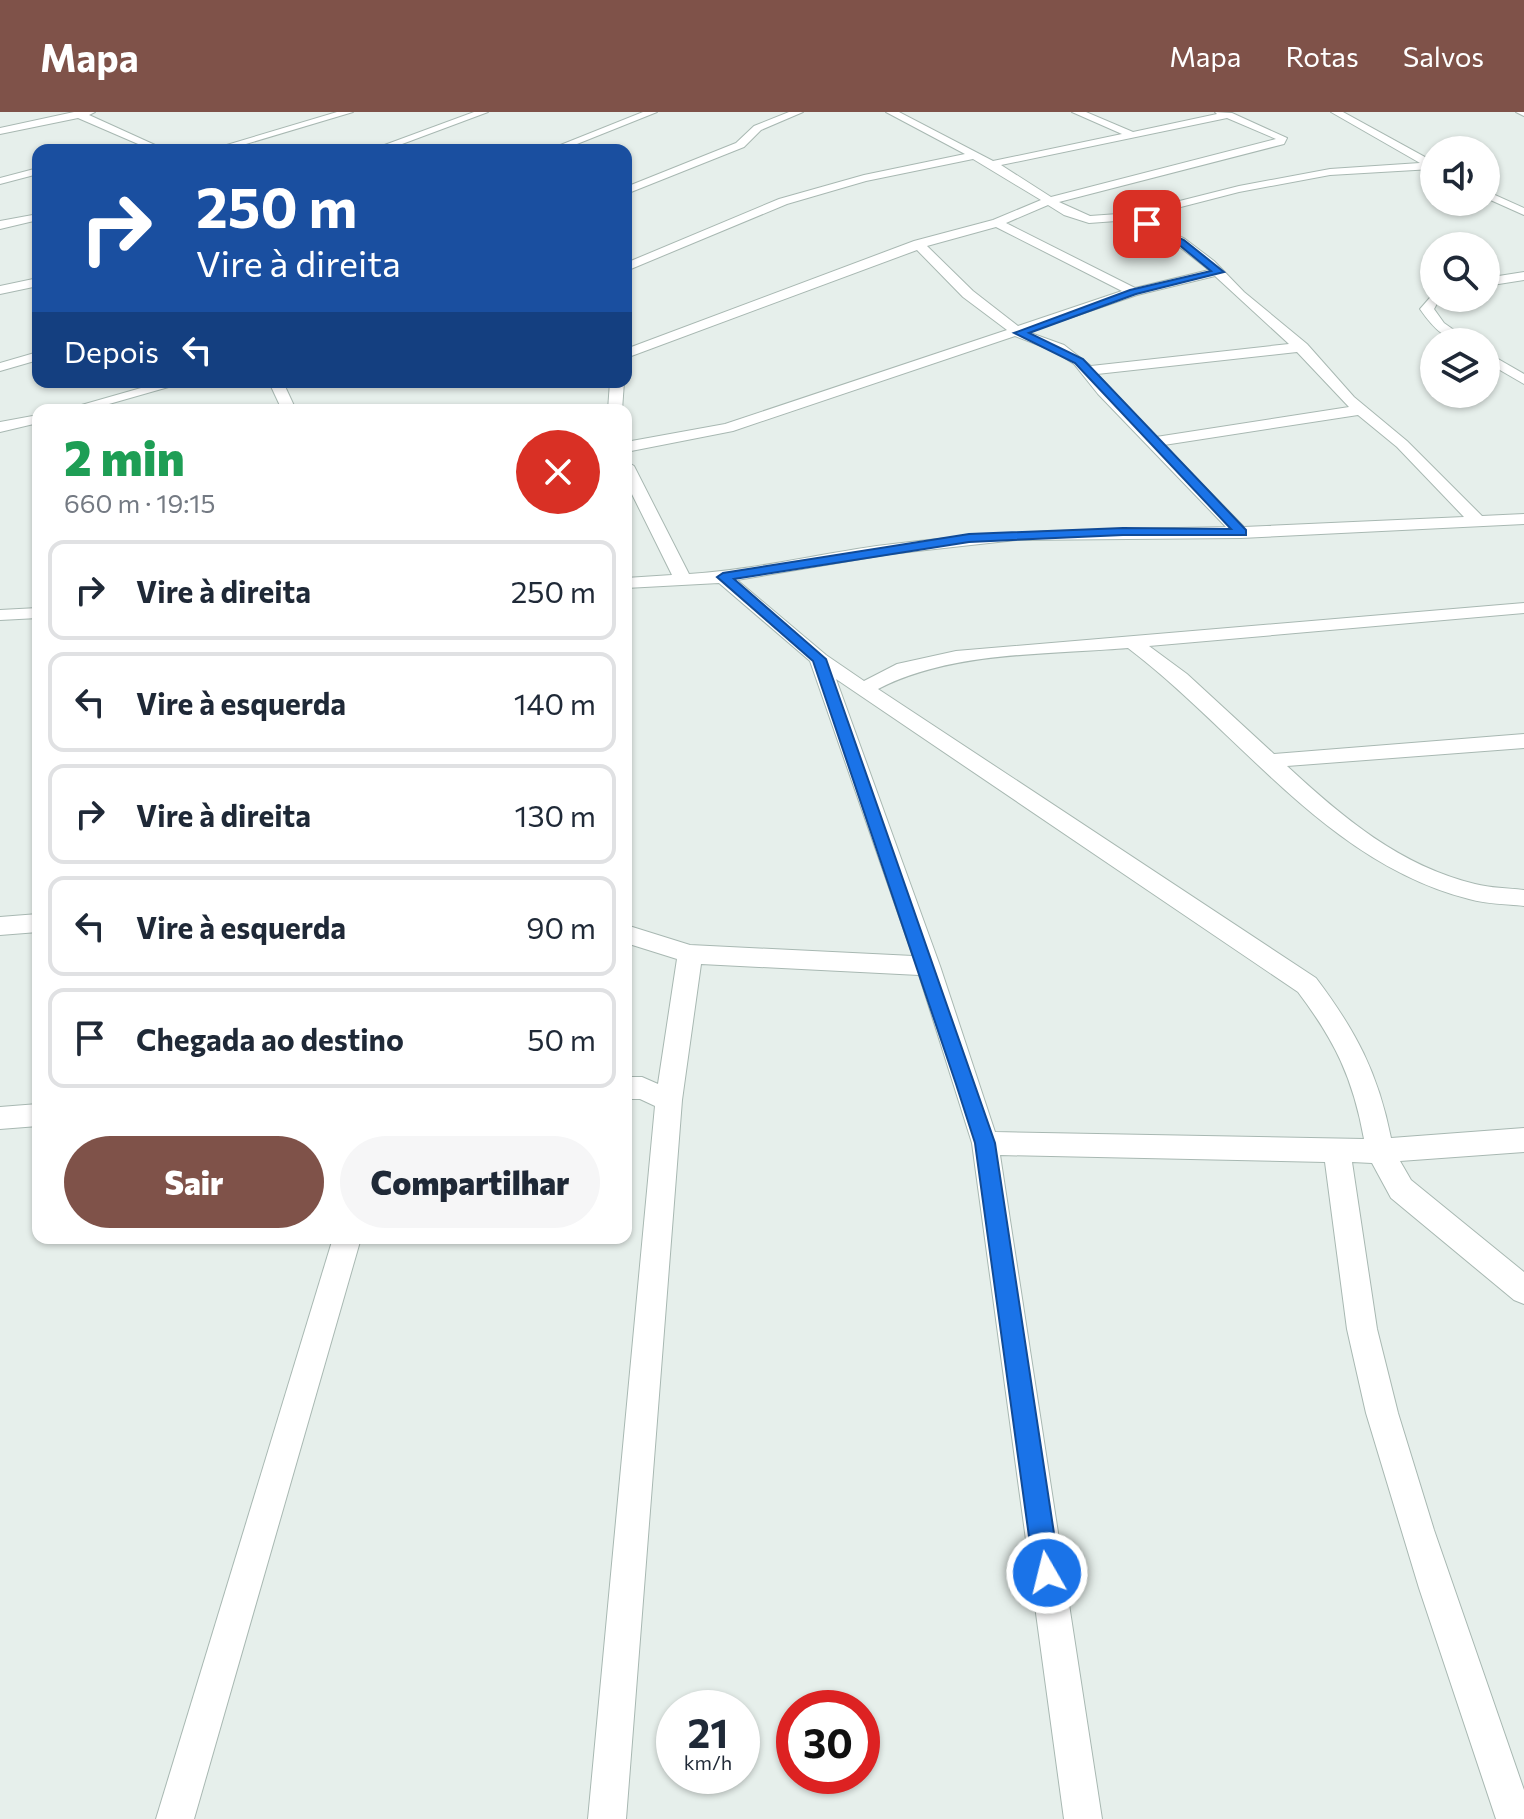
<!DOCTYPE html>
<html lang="pt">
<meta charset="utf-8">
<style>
:root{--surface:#fff;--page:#f6f6f7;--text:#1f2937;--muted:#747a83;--line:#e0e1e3;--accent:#7f5249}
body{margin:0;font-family:Commissioner,sans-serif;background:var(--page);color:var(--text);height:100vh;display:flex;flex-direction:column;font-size:30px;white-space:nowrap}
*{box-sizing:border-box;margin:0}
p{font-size:26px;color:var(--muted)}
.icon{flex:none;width:44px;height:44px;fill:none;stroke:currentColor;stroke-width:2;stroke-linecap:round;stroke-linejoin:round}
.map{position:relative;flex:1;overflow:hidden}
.sheet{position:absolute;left:32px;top:292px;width:600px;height:840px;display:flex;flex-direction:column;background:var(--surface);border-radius:16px;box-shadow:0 2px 6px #0004}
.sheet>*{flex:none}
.banner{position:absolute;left:32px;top:32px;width:600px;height:244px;border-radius:16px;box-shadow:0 2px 6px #0004;background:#1a4fa0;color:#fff;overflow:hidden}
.controls{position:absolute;left:1420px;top:24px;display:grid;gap:16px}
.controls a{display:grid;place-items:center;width:80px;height:80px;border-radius:50%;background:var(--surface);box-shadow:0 2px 6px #0004;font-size:40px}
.speed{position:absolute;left:656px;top:1578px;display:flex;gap:16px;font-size:40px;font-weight:700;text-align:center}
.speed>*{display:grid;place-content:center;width:104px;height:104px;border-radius:50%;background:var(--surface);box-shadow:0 2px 6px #0004;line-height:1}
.speed small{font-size:20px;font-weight:400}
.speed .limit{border:12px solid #d22;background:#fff;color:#111}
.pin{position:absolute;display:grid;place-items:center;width:68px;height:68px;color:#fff;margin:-34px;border-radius:16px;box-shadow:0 4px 12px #0006}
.me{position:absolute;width:88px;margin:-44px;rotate:352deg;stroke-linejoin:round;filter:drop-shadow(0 0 6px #0008)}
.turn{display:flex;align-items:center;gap:28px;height:168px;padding:0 32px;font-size:36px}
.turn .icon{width:104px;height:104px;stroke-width:2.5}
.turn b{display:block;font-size:56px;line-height:68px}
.then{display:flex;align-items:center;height:76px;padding:0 32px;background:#0003;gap:16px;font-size:30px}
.round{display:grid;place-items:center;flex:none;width:84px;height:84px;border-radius:42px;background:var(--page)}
.summary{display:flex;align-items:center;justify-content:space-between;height:136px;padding:0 32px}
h1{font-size:48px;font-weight:800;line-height:60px;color:#1e9e55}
.action{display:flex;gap:16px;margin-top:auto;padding:16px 32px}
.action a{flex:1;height:92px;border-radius:48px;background:var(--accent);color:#fff;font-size:32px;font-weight:800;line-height:92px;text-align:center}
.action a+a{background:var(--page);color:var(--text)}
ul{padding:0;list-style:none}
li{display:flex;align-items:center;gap:24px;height:100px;margin:0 16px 12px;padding:0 16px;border:4px solid var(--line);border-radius:16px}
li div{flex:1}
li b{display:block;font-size:30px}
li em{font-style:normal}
header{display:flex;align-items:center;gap:48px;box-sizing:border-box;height:112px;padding:0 40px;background:var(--accent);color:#fff}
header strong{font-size:38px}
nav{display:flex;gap:44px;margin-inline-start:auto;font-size:28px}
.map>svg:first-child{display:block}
</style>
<header>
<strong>Mapa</strong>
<nav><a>Mapa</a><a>Rotas</a><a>Salvos</a></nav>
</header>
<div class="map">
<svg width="1524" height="1707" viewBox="0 0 1524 1707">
<rect width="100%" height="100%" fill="#e6efeb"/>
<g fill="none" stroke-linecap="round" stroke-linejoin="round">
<g stroke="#a8b8b2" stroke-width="2">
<g id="minor">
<polygon points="74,0 95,0 89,3 166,38 152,38 78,6 0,22 0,16"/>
<polygon points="337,0 353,0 226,38 210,38"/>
<polygon points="474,0 488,0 386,38 371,38"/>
<polygon points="643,0 657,0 562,38 548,38"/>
<polygon points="789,0 803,0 761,18 744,35 626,82 626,75 736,31 754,14"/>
<path d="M886 0H899L993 49 1122 22 1072 0H1086L1133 20 1217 2 1215 0 1232 1 1287 26 1284 32 1059 90 1090 104 1132 101 1239 74 1330 57 1420 51 1331 0H1343L1434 50 1432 57 1330 63 1239 80 1142 105 1185 127 1214 149 1244 180 1307 232 1354 285 1407 329 1482 404 1524 402V412L1241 426 1016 428 890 442 737 468 826 543 864 569 897 552 956 539 1524 491V501L1149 534 1187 562 1274 642 1524 622V636L1287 654C1342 705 1400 754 1475 772 1490 776 1508 776 1524 778V794C1506 792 1487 792 1469 787 1327 751 1240 621 1128 536 1045 543 952 539 878 577L1316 866C1356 919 1378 961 1391 1026L1524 1016V1040L1400 1049 1411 1068 1524 1160V1192L1514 1188 1391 1086 1372 1051 1352 1050 1377 1217 1398 1301 1434 1418 1524 1678V1707H1496L1419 1476 1366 1301 1347 1217 1325 1050 1000 1043 1102 1707H1064L972 1031 919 863 701 852 682 988 626 1707H588L655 994 640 987H626V965H642L658 972 677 847 626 831V813L690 833 913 844 810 549 719 471 626 476V466L672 463 626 370V349L634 354 689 462C757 458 824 440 893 432 1004 418 1114 417 1226 415L1098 282 1074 252 1054 239 1015 224 733 319 626 340V330L725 312 1007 218 963 185 917 138 626 246V237L914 129 993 108 1041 88 973 47 866 69 787 92 626 159V151L779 87 864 63 965 42ZM1227 6 1276 27 1051 85 1001 53ZM1048 93 1064 103 1089 111 1130 108 1177 133 1209 158 1135 176 1006 111ZM996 115 1122 179 1018 214 973 179 927 134ZM1215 164 1289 232 1091 254 1064 233 1028 220 1137 183ZM1297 240 1349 295 1156 325 1097 262ZM1358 303 1397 335 1464 405 1244 415 1164 333ZM836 567 1298 880C1335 929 1353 966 1364 1027L995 1020 940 854Z"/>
<polygon points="1516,0 1524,0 1524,4"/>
<polygon points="38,56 38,62 0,72 0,66"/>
<polygon points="1486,79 1524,96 1524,103 1486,86"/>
<polygon points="38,102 38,108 0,117 0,109"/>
<polygon points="1524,160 1524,168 1486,174 1486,166"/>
<polygon points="38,166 38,174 0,182 0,174"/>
<path d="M1434 181V186H1440L1434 197 1444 211 1471 230C1446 230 1434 217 1420 197Z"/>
<polygon points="38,240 38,248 0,259 0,251"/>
<polygon points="1486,240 1524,262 1524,272 1486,250"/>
<polygon points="162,270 186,270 88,298 64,298"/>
<polygon points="269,270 283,270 296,298 282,298"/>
<polygon points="610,270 624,270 622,298 608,298"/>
<polygon points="38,303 38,311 0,320 0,310"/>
<polygon points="38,496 38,506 0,508 0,498"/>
<polygon points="38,802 38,820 0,823 0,805"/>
<polygon points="38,992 38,1014 0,1017 0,995"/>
<polygon points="333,1126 361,1126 194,1707 156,1707"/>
</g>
</g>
<use href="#minor" fill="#fff" fill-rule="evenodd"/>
</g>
<polygon fill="#1a73e8" stroke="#114b97" stroke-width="2" points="1144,110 1184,128 1224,160 1136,182 1029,221 1083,247 1246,418 1246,423 1123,423 969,430 734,467 826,547 995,1031 1060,1461 1057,1470 1047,1474 1038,1470 1034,1461 975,1031 956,972 813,549 717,465 723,461 969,422 1123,416 1231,417 1075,251 1014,221 1130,178 1211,159 1178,132 1144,114"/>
</svg>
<div class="controls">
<a><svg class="icon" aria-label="sound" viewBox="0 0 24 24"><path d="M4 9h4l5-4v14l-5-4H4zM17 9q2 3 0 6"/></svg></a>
<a><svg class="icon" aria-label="search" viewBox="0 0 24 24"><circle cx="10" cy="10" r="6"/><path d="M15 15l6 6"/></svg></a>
<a><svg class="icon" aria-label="layers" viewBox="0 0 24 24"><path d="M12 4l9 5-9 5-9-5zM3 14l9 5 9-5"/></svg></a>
</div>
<div class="speed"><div>21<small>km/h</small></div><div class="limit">30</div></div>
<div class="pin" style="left:1147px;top:112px;background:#d93025"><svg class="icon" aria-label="arrive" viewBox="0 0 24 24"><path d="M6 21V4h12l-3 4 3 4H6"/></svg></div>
<svg class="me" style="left:1047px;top:1461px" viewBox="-20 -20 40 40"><circle r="17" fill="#1a73e8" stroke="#fff" stroke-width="3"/><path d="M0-11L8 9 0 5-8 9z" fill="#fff"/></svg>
<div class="banner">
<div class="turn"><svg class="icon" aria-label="right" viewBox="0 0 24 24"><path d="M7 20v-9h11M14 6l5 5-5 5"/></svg><div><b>250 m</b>Vire à direita</div></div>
<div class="then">Depois<svg class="icon" aria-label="left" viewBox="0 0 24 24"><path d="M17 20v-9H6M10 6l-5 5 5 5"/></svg></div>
</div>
<section class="sheet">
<div class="summary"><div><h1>2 min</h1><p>660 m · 19:15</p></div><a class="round" style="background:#d93025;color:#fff"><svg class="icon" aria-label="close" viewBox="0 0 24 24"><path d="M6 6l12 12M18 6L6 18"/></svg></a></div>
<ul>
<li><svg class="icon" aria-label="right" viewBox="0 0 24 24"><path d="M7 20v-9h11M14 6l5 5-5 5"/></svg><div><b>Vire à direita</b></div><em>250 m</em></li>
<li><svg class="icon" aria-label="left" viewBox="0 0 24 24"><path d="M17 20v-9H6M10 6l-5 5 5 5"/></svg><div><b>Vire à esquerda</b></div><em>140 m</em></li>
<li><svg class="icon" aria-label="right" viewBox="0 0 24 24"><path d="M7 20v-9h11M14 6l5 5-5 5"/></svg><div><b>Vire à direita</b></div><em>130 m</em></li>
<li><svg class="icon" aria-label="left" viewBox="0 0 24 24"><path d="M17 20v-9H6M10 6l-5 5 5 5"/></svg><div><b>Vire à esquerda</b></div><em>90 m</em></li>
<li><svg class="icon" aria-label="arrive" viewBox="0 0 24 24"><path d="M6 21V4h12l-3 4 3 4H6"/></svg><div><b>Chegada ao destino</b></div><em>50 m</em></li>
</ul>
<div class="action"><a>Sair</a><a>Compartilhar</a></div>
</section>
</div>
